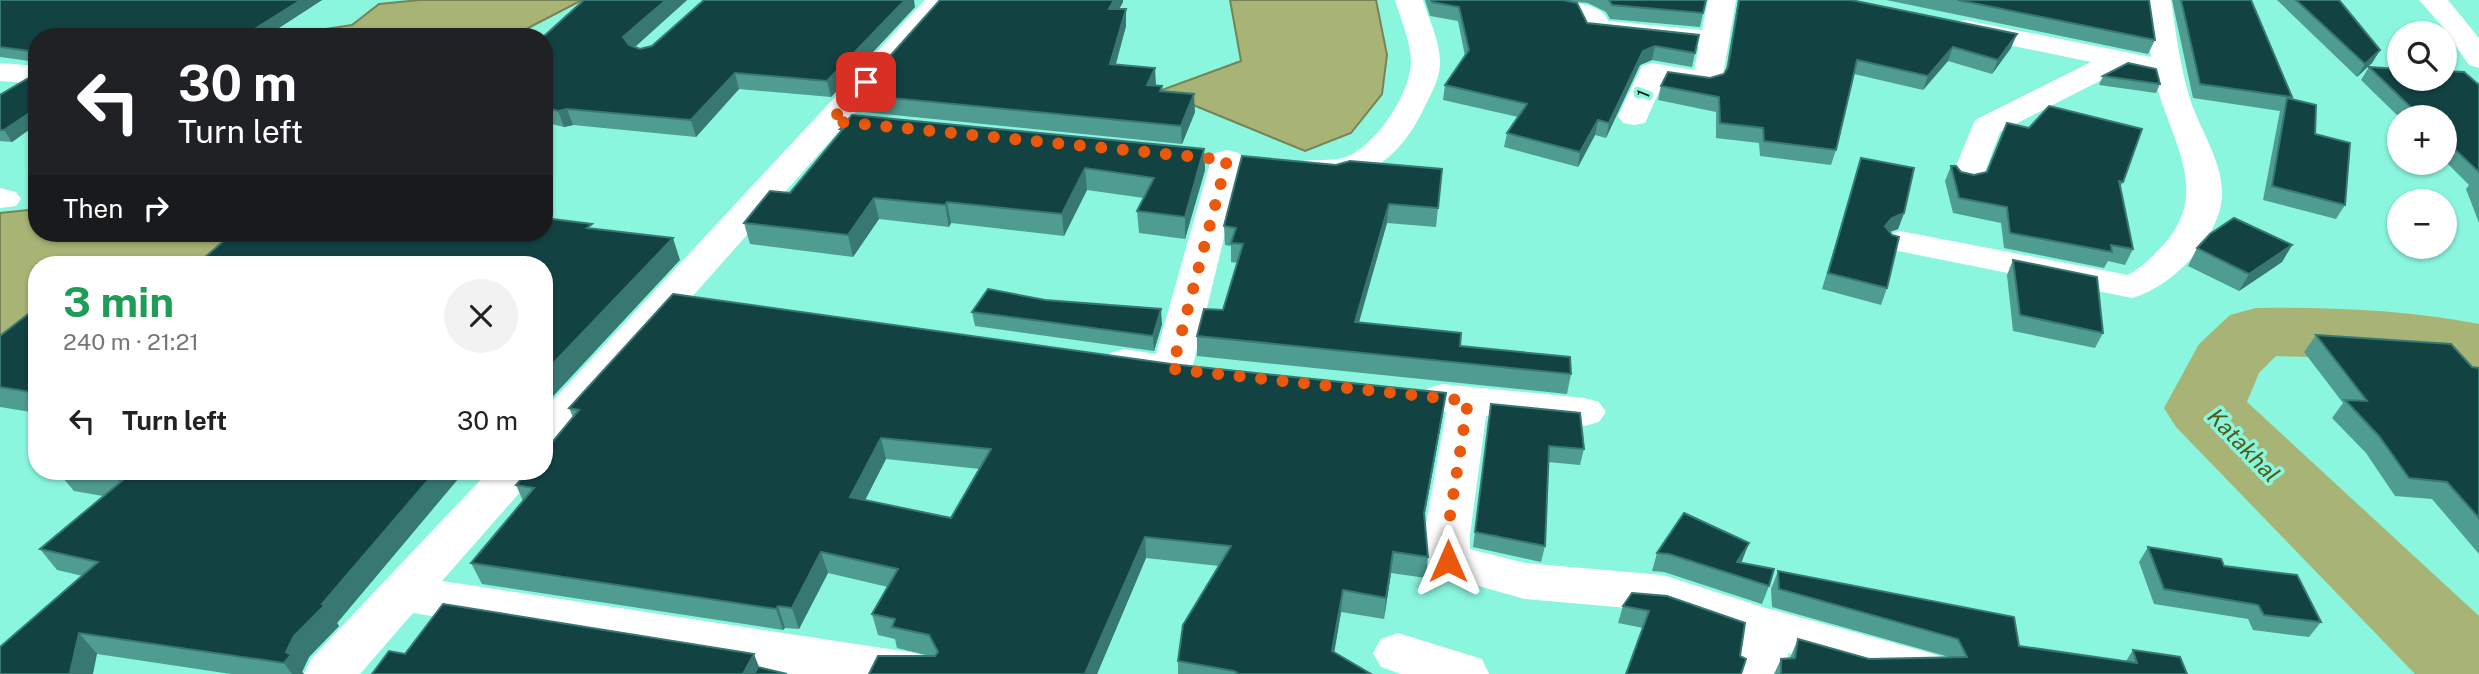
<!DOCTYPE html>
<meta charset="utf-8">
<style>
:root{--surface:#fff;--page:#f2f2f2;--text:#222;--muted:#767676}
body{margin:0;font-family:"Public Sans",sans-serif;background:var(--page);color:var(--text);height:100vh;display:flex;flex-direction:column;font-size:26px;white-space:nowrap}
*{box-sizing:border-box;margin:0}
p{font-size:23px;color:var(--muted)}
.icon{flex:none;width:38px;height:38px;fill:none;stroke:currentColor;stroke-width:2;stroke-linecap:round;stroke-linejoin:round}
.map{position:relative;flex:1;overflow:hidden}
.panel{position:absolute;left:28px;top:256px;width:525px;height:224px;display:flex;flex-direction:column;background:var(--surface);border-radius:28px;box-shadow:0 2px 5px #0004}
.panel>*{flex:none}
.top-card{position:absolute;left:28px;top:28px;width:525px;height:214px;border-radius:28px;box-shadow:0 2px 5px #0004;background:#202124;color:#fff;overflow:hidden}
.controls{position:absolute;left:2387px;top:21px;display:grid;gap:14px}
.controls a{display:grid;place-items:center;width:70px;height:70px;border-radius:50%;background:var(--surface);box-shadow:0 2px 5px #0004;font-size:35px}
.pin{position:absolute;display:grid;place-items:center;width:60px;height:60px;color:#fff;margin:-30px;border-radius:14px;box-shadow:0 4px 10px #0006}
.me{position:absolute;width:77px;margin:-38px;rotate:0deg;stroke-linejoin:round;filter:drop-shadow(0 0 5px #0008)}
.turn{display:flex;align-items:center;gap:24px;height:147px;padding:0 35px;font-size:32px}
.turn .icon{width:91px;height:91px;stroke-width:2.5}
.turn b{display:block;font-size:49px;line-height:60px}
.then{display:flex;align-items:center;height:66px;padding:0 35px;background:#0003;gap:14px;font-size:26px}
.round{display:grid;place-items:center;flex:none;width:74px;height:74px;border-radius:37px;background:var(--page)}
.head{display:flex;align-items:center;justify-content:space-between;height:119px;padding:0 35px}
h1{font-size:42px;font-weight:700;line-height:52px;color:#1e9e55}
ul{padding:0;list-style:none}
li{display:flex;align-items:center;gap:21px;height:91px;padding:0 35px}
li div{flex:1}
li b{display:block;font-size:26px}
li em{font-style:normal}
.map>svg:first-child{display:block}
</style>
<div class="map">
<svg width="2479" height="674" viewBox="0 0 2479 674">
<rect width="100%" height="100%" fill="#8bf6de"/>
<g fill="#a8b376" stroke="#768357" stroke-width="2">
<polygon points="420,0 582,0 511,37 310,37 326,29 352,25 379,4"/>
<polygon points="1230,0 1376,0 1387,55 1382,94 1351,133 1305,151 1159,91 1241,61"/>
<polygon points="37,209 37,233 276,233 248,264 37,264 37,343 0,372 0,213"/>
</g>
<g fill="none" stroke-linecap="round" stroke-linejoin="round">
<path fill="#a8b376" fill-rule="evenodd" d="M2256 308C2331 307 2405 310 2479 324V374L2396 360 2276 356 2259 373 2247 402 2479 616V674H2415L2176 427 2164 408 2199 344 2230 315Z"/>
<g fill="#fff" fill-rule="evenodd">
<polygon points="925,0 954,0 854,114 910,121 915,128 910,135 899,137 839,131 559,447 544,452 544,410"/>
<path d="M1395 0H1423C1429 20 1440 41 1440 63 1440 79 1431 94 1424 108 1399 161 1358 191 1298 176L1294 169 1298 162C1314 158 1331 162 1346 157 1376 146 1410 94 1411 63 1411 41 1401 20 1395 0Z"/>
<path d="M1530 0C1553 0 1603 0 1608 21L1702 30 1708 0H1736L1722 81 1718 87 1707 90 1663 83 1645 123 1634 125 1623 123 1618 116 1642 66 1652 63 1694 70 1699 47 1585 34 1576 14 1534 6Z"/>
<path d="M2143 0H2171C2176 33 2180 67 2190 99 2200 130 2223 162 2222 195 2221 237 2171 288 2132 298L1888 249 1882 242 1888 235 1900 231 2128 275C2143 267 2154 255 2165 243 2213 188 2167 136 2154 75L2123 69 2000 132 1980 185 1968 188 1956 185 1951 178 1975 120 2091 62 1955 34 1951 28 1955 22 1965 20 2151 57Z"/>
<polygon points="2419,0 2448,0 2479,38 2479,68 2469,65 2442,26"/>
<polygon points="0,63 37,66 37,84 0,81"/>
<polygon points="1227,150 1239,153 1243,160 1192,369 1186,378 1172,382 1110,371 1104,362 1110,353 1124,349 1156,354 1211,160 1215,153"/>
<polygon points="0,188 16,192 21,199 16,206 0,208"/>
<polygon points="1442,384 1585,398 1599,402 1606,412 1599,422 1585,426 1486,416 1470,535 1470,549 1525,563 1663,575 1766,608 1930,653 1948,659 1955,674 1860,674 1788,653 1786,674 1736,674 1741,638 1662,611 1525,599 1432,573 1425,561 1424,535 1446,412 1428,408 1422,398 1428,388"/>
<polygon points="489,471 535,471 529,482 442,581 915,653 933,659 940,674 788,674 413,613 360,674 304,674 311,659"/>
<polygon points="1398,633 1482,659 1489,674 1401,674 1381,667 1373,653 1381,639"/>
</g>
</g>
<g fill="#4f9c90" fill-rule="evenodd">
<polygon points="0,0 322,0 265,37 37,37 37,62 0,57"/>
<polygon points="584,0 687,0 635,47 640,49 915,7 831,97 739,89 696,137 573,125 564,127 544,122 544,37"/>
<polygon points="940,0 1123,0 1123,2 1119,9 1126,26 1116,64 1156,86 1162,86 1162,91 1195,112 1182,144 864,112 861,95 866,86 866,83"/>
<polygon points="1425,0 1706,0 1700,27 1610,19 1606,12 1588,3 1566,1 1587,23 1699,35 1692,67 1652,60 1640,65 1606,138 1595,135 1578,167 1504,147 1507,133 1518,117 1443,100 1445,85 1465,56 1458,21 1430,16"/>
<polygon points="1738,0 1851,0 2011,48 1992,74 1948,61 1923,90 1854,74 1836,150 1831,165 1760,156 1759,143 1716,138 1716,112 1658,100 1661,86 1710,78 1724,74 1726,70"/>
<polygon points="1886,0 2149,0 2155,40 2148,54"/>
<polygon points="2172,0 2251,0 2292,97 2290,99 2315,134 2345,205 2336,219 2263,200 2280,111 2193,98"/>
<polygon points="2277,0 2339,0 2380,50 2372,63 2357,77"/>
<polygon points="2369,67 2479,85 2479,223 2466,189 2469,185 2445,161 2445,117 2399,117 2361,80"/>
<polygon points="37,73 37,124 12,142 0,141 0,95"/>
<polygon points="2103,76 2160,84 2156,93 2099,85"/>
<polygon points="840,129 1204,149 1205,170 1185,239 1139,233 1137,211 1144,198 1087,190 1064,236 951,223 949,227 879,219 853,257 750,244 744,223 790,193 841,132"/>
<polygon points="1861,158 1904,213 1898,229 1890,232 1887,288 1881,305 1822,289"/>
<polygon points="1951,166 1961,172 1974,175 2123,182 2120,187 2133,249 2125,265 2108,261 2104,268 2004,248 2001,223 1953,213 1945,181"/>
<polygon points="1442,169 1436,227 1387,223 1359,323 1460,346 1571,374 1567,394 1197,356 1197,336 1223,310 1238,263 1231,262 1231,246 1225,245 1224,226"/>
<polygon points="2292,245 2282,262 2239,291 2188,266 2197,248"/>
<polygon points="2013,260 2103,333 2095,348 2013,331 2007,275"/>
<polygon points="37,307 37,413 0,407 0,336"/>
<polygon points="972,312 1162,324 1154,351 975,326"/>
<polygon points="2316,335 2472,367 2479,368 2479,554 2432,499 2395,496 2366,453 2332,418 2343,403 2304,352"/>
<polygon points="1491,404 1584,449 1580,465 1548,462 1545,546 1541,562 1473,547"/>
<path d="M569 408 1443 413 1424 517 1428 557 1426 578 1391 573 1384 619 1341 612 1334 652 1371 674H1178V661L1219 566 1146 558 1097 674H869L930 656 897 648 895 639 878 635 872 614 888 587 828 573 799 629 785 628 783 630 482 584 471 563 523 501 516 485 573 417ZM886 459 980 469 951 518 865 500Z"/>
<polygon points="57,471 458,479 337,623 339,626 309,657 302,672 304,674 231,674 97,654 0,674 83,576 57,570 40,549 103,496 74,491"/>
<polygon points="2148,547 2224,566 2321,622 2309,637 2253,630 2248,619 2154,604 2139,562"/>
<polygon points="1657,553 1741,563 1769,586 1762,604 1664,572 1652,571"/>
<polygon points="1778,571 2019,646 2126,661 2133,650 2187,674 1774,674 1781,659 1790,658 1798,639 1869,659 1949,657 1772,607 1771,589"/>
<polygon points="1632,593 1740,656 1643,628 1618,623 1623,606"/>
</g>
<g fill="#377872">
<polygon points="301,0 322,0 265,37 242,37"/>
<polygon points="666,0 687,0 628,53 623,37"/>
<polygon points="905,0 914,0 915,7 831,97 827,81"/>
<polygon points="1114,0 1123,0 1123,2 1111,25 1109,9"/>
<polygon points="1126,9 1126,26 1111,81 1110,64"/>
<polygon points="2017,34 2011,48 1992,74 1998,60"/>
<polygon points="1655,46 1652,60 1640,65 1606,138 1609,123 1643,51"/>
<polygon points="1953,47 1948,61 1923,90 1928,76"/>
<polygon points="2380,50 2372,63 2357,77 2365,64"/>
<polygon points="1155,68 1156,85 1148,103 1147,85"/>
<polygon points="735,73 739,89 696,137 691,120"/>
<polygon points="1194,94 1195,112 1182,144 1181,126"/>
<polygon points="37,108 37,124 12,142 4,130"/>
<polygon points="567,109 573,125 564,127 558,111"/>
<polygon points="1598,120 1595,135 1578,167 1580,152"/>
<polygon points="1204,149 1205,170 1185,239 1185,217"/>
<polygon points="1085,168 1087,190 1064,236 1062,214"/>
<polygon points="874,198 879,219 853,257 848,235"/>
<polygon points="947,202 951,223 949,227 945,205"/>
<polygon points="1389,204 1387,223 1353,342 1355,322"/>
<polygon points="1904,213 1898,229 1886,233 1885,226 1892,218"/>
<polygon points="673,238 680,260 544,406 544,373"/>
<polygon points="2292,245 2282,262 2239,291 2249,274"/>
<polygon points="1161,309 1162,324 1154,351 1153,336"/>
<polygon points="1446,393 1443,413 1421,535 1424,513"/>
<polygon points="881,438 886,459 856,518 850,497"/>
<polygon points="436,471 454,471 458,479 337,623 339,626 309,657 302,672 304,674 292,674 284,663 286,652 294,636"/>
<polygon points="1145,537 1146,558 1097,674 1085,674"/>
<polygon points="1749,543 1742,561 1734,575 1737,562"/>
<polygon points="821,552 828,573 799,629 792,608"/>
<polygon points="1393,552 1391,573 1384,619 1386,598"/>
<polygon points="1343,590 1341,612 1331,672 1332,651"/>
<polygon points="778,606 785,628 783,630 776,609"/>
<polygon points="79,633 97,654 93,674 71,674 70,673"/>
<polygon points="754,654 761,672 760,674 743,674"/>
</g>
<g fill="#134243" stroke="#377872" stroke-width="2" fill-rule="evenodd">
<polygon points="0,0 301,0 242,37 37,37 37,52 0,47"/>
<polygon points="584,0 666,0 623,37 629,45 640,49 652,46 704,0 905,0 827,81 735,73 691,120 567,109 558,111 544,107 545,62 544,37 543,37"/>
<polygon points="940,0 1114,0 1109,9 1126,9 1110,64 1155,68 1147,85 1162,86 1160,91 1194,94 1181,126 861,95 868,83 866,83"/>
<polygon points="1431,0 1563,0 1577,3 1587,23 1699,35 1695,53 1655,46 1643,51 1609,123 1598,120 1580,152 1507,133 1527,104 1445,85 1469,50 1459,7 1432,2"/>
<polygon points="1609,0 1706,0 1703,13 1612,5"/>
<polygon points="1739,0 1851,0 2017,34 1998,60 1953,47 1928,76 1857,60 1836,150 1764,141 1763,128 1720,123 1719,97 1661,86 1668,72 1710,78 1724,74 1728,67"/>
<polygon points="1958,0 2149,0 2155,40"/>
<polygon points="2181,0 2251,0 2292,97 2200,84"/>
<polygon points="2296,0 2339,0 2380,50 2365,64"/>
<polygon points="2128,63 2156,69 2160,84 2103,76"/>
<polygon points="2369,67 2399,69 2399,79 2445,79 2445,71 2464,72 2479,85 2479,172 2445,140 2445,117 2421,117"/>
<polygon points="37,73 37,108 4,130 0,130 0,95"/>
<polygon points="2287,98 2316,105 2315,134 2350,143 2345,205 2272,186"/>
<polygon points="2049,106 2142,129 2123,182 2119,181 2133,249 2111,245 2112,252 2010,233 2007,207 1959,198 1951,166 1956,166 1961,172 1974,175 1987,172 2007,123 2029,128"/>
<polygon points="852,115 1204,149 1185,217 1137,211 1154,178 1085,168 1062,214 947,202 945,205 874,198 848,235 744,223 770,191 790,193 843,129 840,129"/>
<polygon points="1242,156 1336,165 1350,161 1442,169 1438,208 1389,204 1355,322 1461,333 1460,346 1570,357 1571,374 1197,336 1204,309 1223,310 1243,244 1231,243 1236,228 1224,226"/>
<polygon points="1861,158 1914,168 1904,213 1892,218 1885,226 1892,235 1899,237 1887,288 1828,273"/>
<polygon points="544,218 592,224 587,228 673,238 544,373 544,264 197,264 233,233 544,233"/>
<polygon points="2234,218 2292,245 2249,274 2197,248 2210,234"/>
<polygon points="96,260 150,264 91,264"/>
<polygon points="2013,260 2097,277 2103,333 2020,315"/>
<polygon points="988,289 1045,300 1161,309 1153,336 972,312"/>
<path d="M673 294 1171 364 1446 393 1424 513 1428 557 1393 552 1386 598 1343 590 1332 651 1371 674H1239L1234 671 1178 661 1183 625 1231 546 1145 537 1085 674H869L878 656H935L938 652 929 635 892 627 895 619 872 614 898 569 821 552 792 608 778 606 776 609 471 563 534 488 516 485 528 471H544V452L579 410 569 408ZM881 438 991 449 951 518 850 497Z"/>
<polygon points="37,307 37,393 0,387 0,336"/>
<polygon points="2316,335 2451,344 2472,367 2479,368 2479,518 2447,482 2409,478 2379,436 2345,400 2367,401"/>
<polygon points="1491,404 1580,413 1584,449 1549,446 1545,546 1475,532"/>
<polygon points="60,471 436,471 322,604 325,605 294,636 286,652 291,655 284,663 79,633 70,673 75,674 0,674 0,647 98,562 40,549 123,480"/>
<polygon points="1684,513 1749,543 1737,562 1774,569 1769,586 1669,554 1657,553"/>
<polygon points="2148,547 2221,559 2224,566 2297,575 2321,622 2264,615 2258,605 2164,589"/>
<polygon points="1778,571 2014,617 2019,646 2137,663 2133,650 2180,657 2187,674 1781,674 1781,659 1795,658 1798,639 1869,659 1967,657 1958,639 1779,589"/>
<polygon points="1632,593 1667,596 1745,623 1740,656 1746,659 1741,674 1626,674 1649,611 1623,606"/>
<polygon points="443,604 754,654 743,674 372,674 389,651 405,654"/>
<polygon points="758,667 787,674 754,674"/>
</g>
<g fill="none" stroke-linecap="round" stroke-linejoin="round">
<polyline stroke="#ea580c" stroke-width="12" stroke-dasharray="0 21.6" points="866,82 831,121 1227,160 1172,369 1468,401 1447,535 1448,561"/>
</g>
<g text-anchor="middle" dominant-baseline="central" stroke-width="7" stroke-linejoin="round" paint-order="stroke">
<g font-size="18" fill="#00130e" stroke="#8bf6de">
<text transform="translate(1643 94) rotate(-68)">1</text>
</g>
<g font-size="23" font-style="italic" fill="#525b17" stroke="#8bf6de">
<text transform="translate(2244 445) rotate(46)">Katakhal</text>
</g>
</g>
</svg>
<div class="controls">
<a><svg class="icon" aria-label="search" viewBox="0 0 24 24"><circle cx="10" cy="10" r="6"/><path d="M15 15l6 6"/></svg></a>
<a>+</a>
<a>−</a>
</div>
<div class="pin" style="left:866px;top:82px;background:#d93025"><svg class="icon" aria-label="arrive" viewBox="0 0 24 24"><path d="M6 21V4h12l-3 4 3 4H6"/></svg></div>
<svg class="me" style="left:1448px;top:561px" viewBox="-20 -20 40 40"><path d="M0-17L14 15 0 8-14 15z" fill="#ea580c" stroke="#fff" stroke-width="4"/></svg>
<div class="top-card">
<div class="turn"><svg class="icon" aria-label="left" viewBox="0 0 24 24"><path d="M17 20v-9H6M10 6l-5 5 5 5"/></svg><div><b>30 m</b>Turn left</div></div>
<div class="then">Then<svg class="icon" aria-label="right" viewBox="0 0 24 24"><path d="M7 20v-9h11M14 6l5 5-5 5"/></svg></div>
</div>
<section class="panel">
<div class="head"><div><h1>3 min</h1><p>240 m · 21:21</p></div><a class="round"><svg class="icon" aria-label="close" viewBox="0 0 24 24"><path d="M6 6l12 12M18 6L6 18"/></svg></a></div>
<ul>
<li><svg class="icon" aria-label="left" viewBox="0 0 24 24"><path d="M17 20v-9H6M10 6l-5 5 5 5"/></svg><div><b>Turn left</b></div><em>30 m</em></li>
</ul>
</section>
</div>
